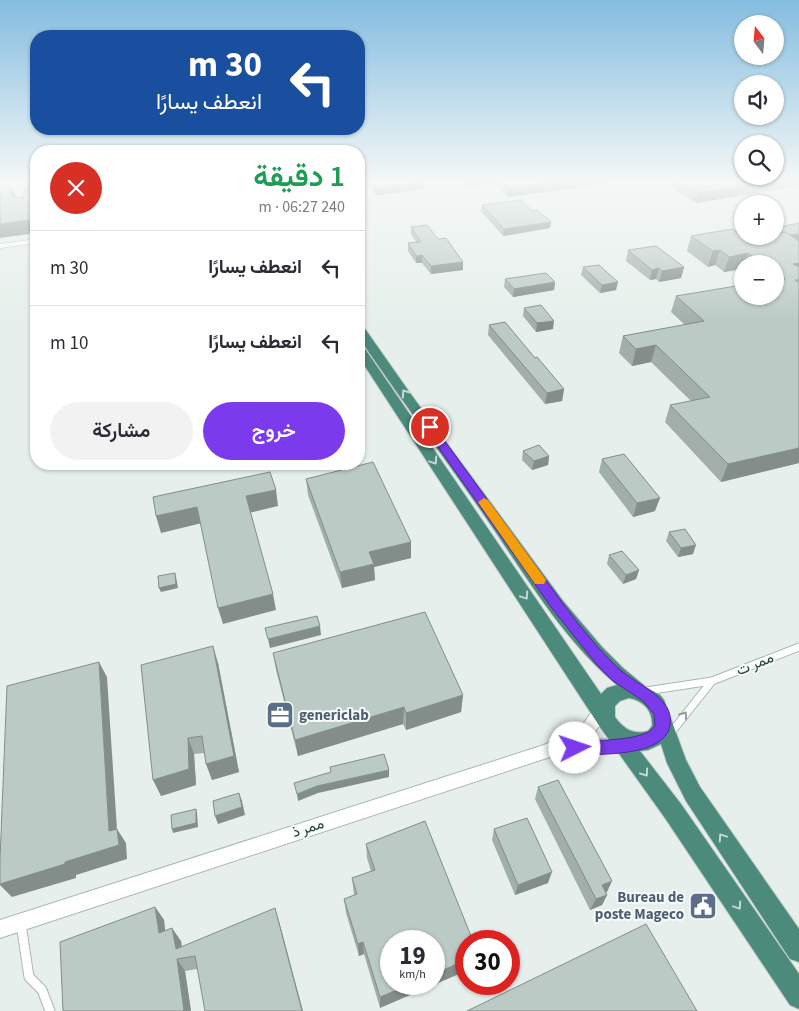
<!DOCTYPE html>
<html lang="ar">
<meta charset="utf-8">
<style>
:root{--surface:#fff;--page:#f2f2f3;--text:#2b2b33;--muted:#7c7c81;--line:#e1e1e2;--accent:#7c3aed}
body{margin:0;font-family:"Source Sans 3",Vazirmatn,sans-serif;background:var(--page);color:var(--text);direction:rtl;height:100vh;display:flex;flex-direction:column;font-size:19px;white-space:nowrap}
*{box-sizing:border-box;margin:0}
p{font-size:16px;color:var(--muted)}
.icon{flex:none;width:28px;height:28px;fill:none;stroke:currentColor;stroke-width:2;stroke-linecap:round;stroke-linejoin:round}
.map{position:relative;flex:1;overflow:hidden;direction:ltr}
.side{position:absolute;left:30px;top:145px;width:335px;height:325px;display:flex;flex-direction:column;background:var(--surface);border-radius:20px;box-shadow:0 1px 4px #0004;direction:rtl}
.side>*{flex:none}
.top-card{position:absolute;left:30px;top:30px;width:335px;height:105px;border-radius:20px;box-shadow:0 1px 4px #0004;direction:rtl;background:#1a4fa0;color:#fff;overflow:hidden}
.needle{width:32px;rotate:344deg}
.buttons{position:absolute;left:734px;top:15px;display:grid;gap:10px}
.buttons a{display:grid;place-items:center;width:50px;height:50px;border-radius:50%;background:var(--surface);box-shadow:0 1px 4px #0004;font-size:25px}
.speed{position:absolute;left:380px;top:930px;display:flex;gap:10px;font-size:25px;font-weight:700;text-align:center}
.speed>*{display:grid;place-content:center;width:65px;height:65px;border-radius:50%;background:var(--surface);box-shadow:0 1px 4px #0004;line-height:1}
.speed small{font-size:12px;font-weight:400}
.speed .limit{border:8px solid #d22;background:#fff;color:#111}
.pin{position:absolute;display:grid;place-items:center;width:42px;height:42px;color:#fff;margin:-21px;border:2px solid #fff;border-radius:50%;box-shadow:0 1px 5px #0007}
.me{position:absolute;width:55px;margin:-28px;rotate:86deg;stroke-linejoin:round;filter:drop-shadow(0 0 4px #0008)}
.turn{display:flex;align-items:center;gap:18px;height:105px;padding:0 20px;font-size:22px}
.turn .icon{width:65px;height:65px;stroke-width:2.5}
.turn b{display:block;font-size:35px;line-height:42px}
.round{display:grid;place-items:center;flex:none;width:52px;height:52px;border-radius:26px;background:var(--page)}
.overview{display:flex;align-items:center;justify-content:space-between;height:85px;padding:0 20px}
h1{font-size:30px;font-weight:600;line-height:38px;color:#1e9e55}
.button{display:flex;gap:10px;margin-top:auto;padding:10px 20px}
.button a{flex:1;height:58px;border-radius:30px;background:var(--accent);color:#fff;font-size:20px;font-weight:600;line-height:58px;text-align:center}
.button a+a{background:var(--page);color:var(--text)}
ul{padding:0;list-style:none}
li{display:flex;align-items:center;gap:15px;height:75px;padding:0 20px;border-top:1px solid var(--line)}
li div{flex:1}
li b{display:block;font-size:19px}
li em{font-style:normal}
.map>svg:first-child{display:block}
</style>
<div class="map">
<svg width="799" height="1011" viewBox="0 0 799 1011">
<rect width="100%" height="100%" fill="#e6efeb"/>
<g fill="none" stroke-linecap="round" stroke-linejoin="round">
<g stroke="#a8b8b2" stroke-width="5">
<polyline id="service-far2" points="0,246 36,241"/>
</g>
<g stroke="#a8b8b2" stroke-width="9">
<g id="service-far1">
<polyline points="646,691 712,681 799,647"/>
<polyline points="670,734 712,681"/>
</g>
</g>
<g stroke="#a8b8b2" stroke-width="11">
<polyline id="service" points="21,924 29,977 42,990 50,1011"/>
</g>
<g stroke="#a8b8b2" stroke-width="2">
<path id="minor" d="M603 702 608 703 610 708C604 720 595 735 583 741L628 737 633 739 635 744 633 749 628 751 556 757 553 756 0 938V920L544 745 581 727 598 703Z"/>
</g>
<g stroke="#c2cac8" stroke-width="2">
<path id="trunk" d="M359 325 363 326 410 393 563 601 602 647 623 668 646 687 660 695 664 700 686 760 700 787 799 929V962L790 959 686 801 667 763 661 744 648 750 640 751 681 804 799 974V1009L790 1005 665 818 600 727 359 357V345L363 346 601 694 607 688 617 685C561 638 523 571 482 512 445 458 405 405 368 351L359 336ZM629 698C644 701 653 711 652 726L648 731C633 735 624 729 615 717V706L620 701Z"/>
</g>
<use href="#service-far2" stroke="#fff" stroke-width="4"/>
<use href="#service-far1" stroke="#fff" stroke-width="7"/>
<use href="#service" stroke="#fff" stroke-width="9"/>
<use href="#minor" fill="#fff" fill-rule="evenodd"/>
<use href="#trunk" fill="#4c8a7c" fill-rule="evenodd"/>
</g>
<g fill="#a1aea9">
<polygon points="368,181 423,181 424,189 376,195 369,185"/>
<polygon points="460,181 625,181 508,197 494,183 467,188"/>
<polygon points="662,181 799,181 799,188 796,189 792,187 696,203"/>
<polygon points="482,205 532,211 550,228 503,236 481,211"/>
<polygon points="799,223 799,463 721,482 665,422 670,405 691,401 651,362 632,366 619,353 623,336 685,325 671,312 676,296 775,296 775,264 742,264 742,269 724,272 715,265 708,267 687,251 691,236 746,238 775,236"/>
<polygon points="411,227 438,239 463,270 431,274 422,263 416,263 408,251 408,243 416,242 411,234"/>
<polygon points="628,250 684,267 681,278 659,282 656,279 650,280 626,261"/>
<polygon points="583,267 616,290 600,293 581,275"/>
<polygon points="505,279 555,282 554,290 513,297 504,287"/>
<polygon points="524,308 553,329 536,332 523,316"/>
<polygon points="489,325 535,358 564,389 562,401 545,404 488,335"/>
<polygon points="523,451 549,456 548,465 532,470 522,460"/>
<polygon points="602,459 655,511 633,517 599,472"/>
<polygon points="306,479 411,558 374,567 375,580 342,588 308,495"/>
<polygon points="669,532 693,554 678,557 666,541"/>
<polygon points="609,555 639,570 636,579 623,584 607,564"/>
<polygon points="273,653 463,695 461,712 406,730 403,724 298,756 276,670"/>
<polygon points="218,663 239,772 212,780 204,753 194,754 196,785 161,796"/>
<polygon points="538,787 607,892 606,892 607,895 602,905 590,910 535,799"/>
<polygon points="425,821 380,1008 364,954 359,956 346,913 344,899 354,895 352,878 371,871 367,858 366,844"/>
<polygon points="494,829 548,883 515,895 492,840"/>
<polygon points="155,907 164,920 165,931 181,941 182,947 279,921 197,969 185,971 191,1011"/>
</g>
<g fill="#838d89">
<polygon points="467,181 494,181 494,183 467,188"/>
<polygon points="559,181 625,181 508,197 509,188"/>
<polygon points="773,181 794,181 792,187 696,203 699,193"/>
<polygon points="799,181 799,188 796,189"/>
<polygon points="424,182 424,189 376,195 376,188"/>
<polygon points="12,187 17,199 11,196"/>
<polygon points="36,219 36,233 0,238 0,224"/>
<polygon points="551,222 550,228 503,236 504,229"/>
<polygon points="799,234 799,241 781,237"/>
<polygon points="720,250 715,265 708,267 713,251"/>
<polygon points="748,253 744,264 742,264 742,269 724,272 729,257"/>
<polygon points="422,255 422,263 416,263 416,256"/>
<polygon points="463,262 463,270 431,274 431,266"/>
<polygon points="799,263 799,277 793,264"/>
<polygon points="684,267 681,278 659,282 662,271"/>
<polygon points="659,268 656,279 650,280 652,270"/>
<polygon points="555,282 554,290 513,297 514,289"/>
<polygon points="618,282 616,290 600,293 602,285"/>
<polygon points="554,321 553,329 536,332 537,323"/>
<polygon points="656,345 651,362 632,366 636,349"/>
<polygon points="564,389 562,401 545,404 547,393"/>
<polygon points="799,448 799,463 721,482 728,464"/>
<polygon points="549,456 548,465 532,470 534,461"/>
<polygon points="276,490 278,506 249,513 246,496"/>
<polygon points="660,498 655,511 633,517 637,503"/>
<polygon points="197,507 202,523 161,533 156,516"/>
<polygon points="411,542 411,558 374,567 375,580 342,588 340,572 369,552"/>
<polygon points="696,545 693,554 678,557 681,548"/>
<polygon points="639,570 636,579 623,584 626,575"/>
<polygon points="175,573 176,577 178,588 161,592 159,588"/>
<polygon points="273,594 276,610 223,624 218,608"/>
<polygon points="320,626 321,635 270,648 268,639"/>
<polygon points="213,646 218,663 239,772 212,780 206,764"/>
<polygon points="99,662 107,677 118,845 109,831"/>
<polygon points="463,695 461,712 406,730 406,713"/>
<polygon points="404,707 403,724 298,756 295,740"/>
<polygon points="188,738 194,754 196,785 161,796 153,780"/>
<polygon points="389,770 389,777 318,793 298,801 297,794 317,786"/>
<polygon points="239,793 242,801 245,815 218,824 215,816"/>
<polygon points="196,809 197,813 198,827 173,833 172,829"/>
<polygon points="117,829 126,843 127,859 76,875 76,878 12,897 0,885 0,884 65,862"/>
<polygon points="552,872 548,883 515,895 518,885"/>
<polygon points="612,881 607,892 597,896 602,885"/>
<polygon points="607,895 602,905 590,910 596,899"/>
<polygon points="155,907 164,920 167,946 159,933"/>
<polygon points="275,908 279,921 303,1011 302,1011"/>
<polygon points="172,928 181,941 183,958 176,949"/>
<polygon points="363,942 364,954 359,956 358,944"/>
<polygon points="177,959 185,971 191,1011 184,1011"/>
<polygon points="466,960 466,971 380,1008 380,997 411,984 434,984 434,974"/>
</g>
<g fill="#bbcac4" stroke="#838d89">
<polygon points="29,181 36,181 36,219 0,224 0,188 12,187 11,196 23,198 26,183 28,183"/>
<polygon points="371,181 423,181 424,182 376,188"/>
<polygon points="502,181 559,181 509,188"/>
<polygon points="679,181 773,181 699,193"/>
<polygon points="521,200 532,211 537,210 551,222 504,229 482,205"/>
<polygon points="799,223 799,234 790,235 785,232 775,234 775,228"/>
<polygon points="427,225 438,239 446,238 463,262 431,266 422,255 416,256 408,243 421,242 411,227"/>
<polygon points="732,229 746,238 759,236 775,236 775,234 785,232 799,241 799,263 793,264 799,267 799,280 795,280 799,283 799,448 728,464 670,405 710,397 656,345 636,349 623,336 704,321 676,296 742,285 742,296 775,296 775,280 785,279 775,272 775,264 763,264 748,253 729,257 720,250 713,251 691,236"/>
<polygon points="656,246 684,267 662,271 659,268 652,270 628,250"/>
<polygon points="599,265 618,282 602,285 583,267"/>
<polygon points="546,273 555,282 514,289 505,279"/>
<polygon points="541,305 554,321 537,323 524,308"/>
<polygon points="505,322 535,358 537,357 564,389 547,393 489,325"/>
<polygon points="539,445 549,456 534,461 523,451"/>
<polygon points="624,454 660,498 637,503 602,459"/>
<polygon points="373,462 411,542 369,552 374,564 340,572 306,479"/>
<polygon points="270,472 276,490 246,496 273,594 218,608 197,507 156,516 153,497"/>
<polygon points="685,529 696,545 681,548 669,532"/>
<polygon points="622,551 639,570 626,575 609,555"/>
<polygon points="175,573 176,584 159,588 158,576"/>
<polygon points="425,612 463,695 406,713 404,707 295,740 273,653"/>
<polygon points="317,616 320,626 268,639 265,628"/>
<polygon points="213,646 234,756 206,764 202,736 188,738 189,769 153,780 141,665"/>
<polygon points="99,662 109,831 117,829 119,845 65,862 65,864 0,884 0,859 7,686"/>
<polygon points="384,754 389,770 317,786 297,794 294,783 331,772 330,767"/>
<polygon points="558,780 612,881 602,885 607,895 596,899 538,787"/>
<polygon points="239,793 242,807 215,816 213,801"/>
<polygon points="196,809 196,823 172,829 171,815"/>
<polygon points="527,818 552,872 518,885 494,829"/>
<polygon points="425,821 473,941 466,941 466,960 434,974 434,941 391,941 391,984 411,984 380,997 363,942 358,944 344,899 357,894 352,878 375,870 366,844"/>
<polygon points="155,907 159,933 172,928 176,949 275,908 302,1011 205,1011 195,956 177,959 184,1011 63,1011 60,942"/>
<polygon points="646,924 697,1011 467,1011"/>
</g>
<defs><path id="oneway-chevron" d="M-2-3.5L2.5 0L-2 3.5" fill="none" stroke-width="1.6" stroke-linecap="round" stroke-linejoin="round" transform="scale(1.25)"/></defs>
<g stroke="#c4d9d4">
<use href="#oneway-chevron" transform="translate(405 393) rotate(-126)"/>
<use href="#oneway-chevron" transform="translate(434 461) rotate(56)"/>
<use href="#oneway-chevron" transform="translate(525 596) rotate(56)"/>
<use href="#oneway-chevron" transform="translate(645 773) rotate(54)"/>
<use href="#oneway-chevron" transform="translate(722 837) rotate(-124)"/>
<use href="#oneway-chevron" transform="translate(738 906) rotate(56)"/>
</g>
<use stroke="#92a09c" href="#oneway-chevron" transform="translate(684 715) rotate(-54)"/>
<linearGradient id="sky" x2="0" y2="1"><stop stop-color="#84bce0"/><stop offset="0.56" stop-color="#f4f8f6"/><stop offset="1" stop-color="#f4f8f6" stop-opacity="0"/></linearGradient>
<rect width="799" height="323" fill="url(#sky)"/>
<path fill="#7c3aed" stroke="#51269a" d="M430 424 433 425C465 469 497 513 529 557 554 591 579 628 609 659 613 663 618 668 623 672 639 686 675 698 670 726 664 757 600 754 575 755L570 753 567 748 570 743 575 741C593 740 645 742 655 726L654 714 643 701 613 681 597 665 551 607 424 427Z"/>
<polygon fill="#f59e0b" points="484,498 488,500 544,577 546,580 544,584 535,584 480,505 478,502"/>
<defs>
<g id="office-square" transform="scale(1.4375)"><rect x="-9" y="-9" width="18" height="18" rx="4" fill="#5c6f8a" stroke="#f7fbf9"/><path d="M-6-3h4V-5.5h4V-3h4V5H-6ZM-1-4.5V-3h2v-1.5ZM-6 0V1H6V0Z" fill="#fff"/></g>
<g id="civic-square" transform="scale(1.4375)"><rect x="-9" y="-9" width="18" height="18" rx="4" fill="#5c6f8a" stroke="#f7fbf9"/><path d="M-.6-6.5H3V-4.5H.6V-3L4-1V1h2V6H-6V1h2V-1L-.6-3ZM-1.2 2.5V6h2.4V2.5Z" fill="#fff"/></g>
</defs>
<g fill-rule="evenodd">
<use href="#office-square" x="280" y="715"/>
<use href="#civic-square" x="703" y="906"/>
</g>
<g text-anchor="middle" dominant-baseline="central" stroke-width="4" stroke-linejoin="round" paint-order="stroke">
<g font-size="15" fill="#24423a" stroke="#f7fbf9">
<text transform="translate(755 664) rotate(-22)">ممر ت</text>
<text transform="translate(308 828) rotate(-18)">ممر ذ</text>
</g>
<g font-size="15" font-weight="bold" fill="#4e5e75" stroke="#f7fbf9" text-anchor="start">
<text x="299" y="715">genericlab</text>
<text x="684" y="897" text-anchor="end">Bureau de<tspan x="684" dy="17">poste Mageco</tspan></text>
</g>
</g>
</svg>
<div class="buttons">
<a><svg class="needle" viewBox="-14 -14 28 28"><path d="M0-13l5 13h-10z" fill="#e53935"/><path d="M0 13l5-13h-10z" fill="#7c7c81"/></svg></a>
<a><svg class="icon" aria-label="sound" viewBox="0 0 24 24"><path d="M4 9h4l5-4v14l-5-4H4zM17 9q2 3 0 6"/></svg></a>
<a><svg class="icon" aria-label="search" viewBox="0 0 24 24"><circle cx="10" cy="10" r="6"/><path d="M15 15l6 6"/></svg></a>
<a>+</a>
<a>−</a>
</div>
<div class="speed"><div>19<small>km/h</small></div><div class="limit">30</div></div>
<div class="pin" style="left:430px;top:427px;background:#d93025"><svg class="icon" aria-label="arrive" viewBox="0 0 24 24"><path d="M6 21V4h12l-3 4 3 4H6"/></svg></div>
<svg class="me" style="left:575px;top:748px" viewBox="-20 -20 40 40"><circle r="19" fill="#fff"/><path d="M0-13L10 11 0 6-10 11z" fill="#7c3aed"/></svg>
<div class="top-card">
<div class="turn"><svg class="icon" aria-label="left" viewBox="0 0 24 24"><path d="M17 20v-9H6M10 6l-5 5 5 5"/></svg><div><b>30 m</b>انعطف يسارًا</div></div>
</div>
<section class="side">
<div class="overview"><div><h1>1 دقيقة</h1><p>240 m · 06:27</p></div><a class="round" style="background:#d93025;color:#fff"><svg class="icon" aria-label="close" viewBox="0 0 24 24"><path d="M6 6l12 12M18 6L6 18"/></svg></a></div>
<ul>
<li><svg class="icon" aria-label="left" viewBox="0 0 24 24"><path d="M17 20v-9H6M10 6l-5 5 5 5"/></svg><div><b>انعطف يسارًا</b></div><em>30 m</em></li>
<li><svg class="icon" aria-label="left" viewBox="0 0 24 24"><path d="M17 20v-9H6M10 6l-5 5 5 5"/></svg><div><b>انعطف يسارًا</b></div><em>10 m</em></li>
</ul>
<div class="button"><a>خروج</a><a>مشاركة</a></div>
</section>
</div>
